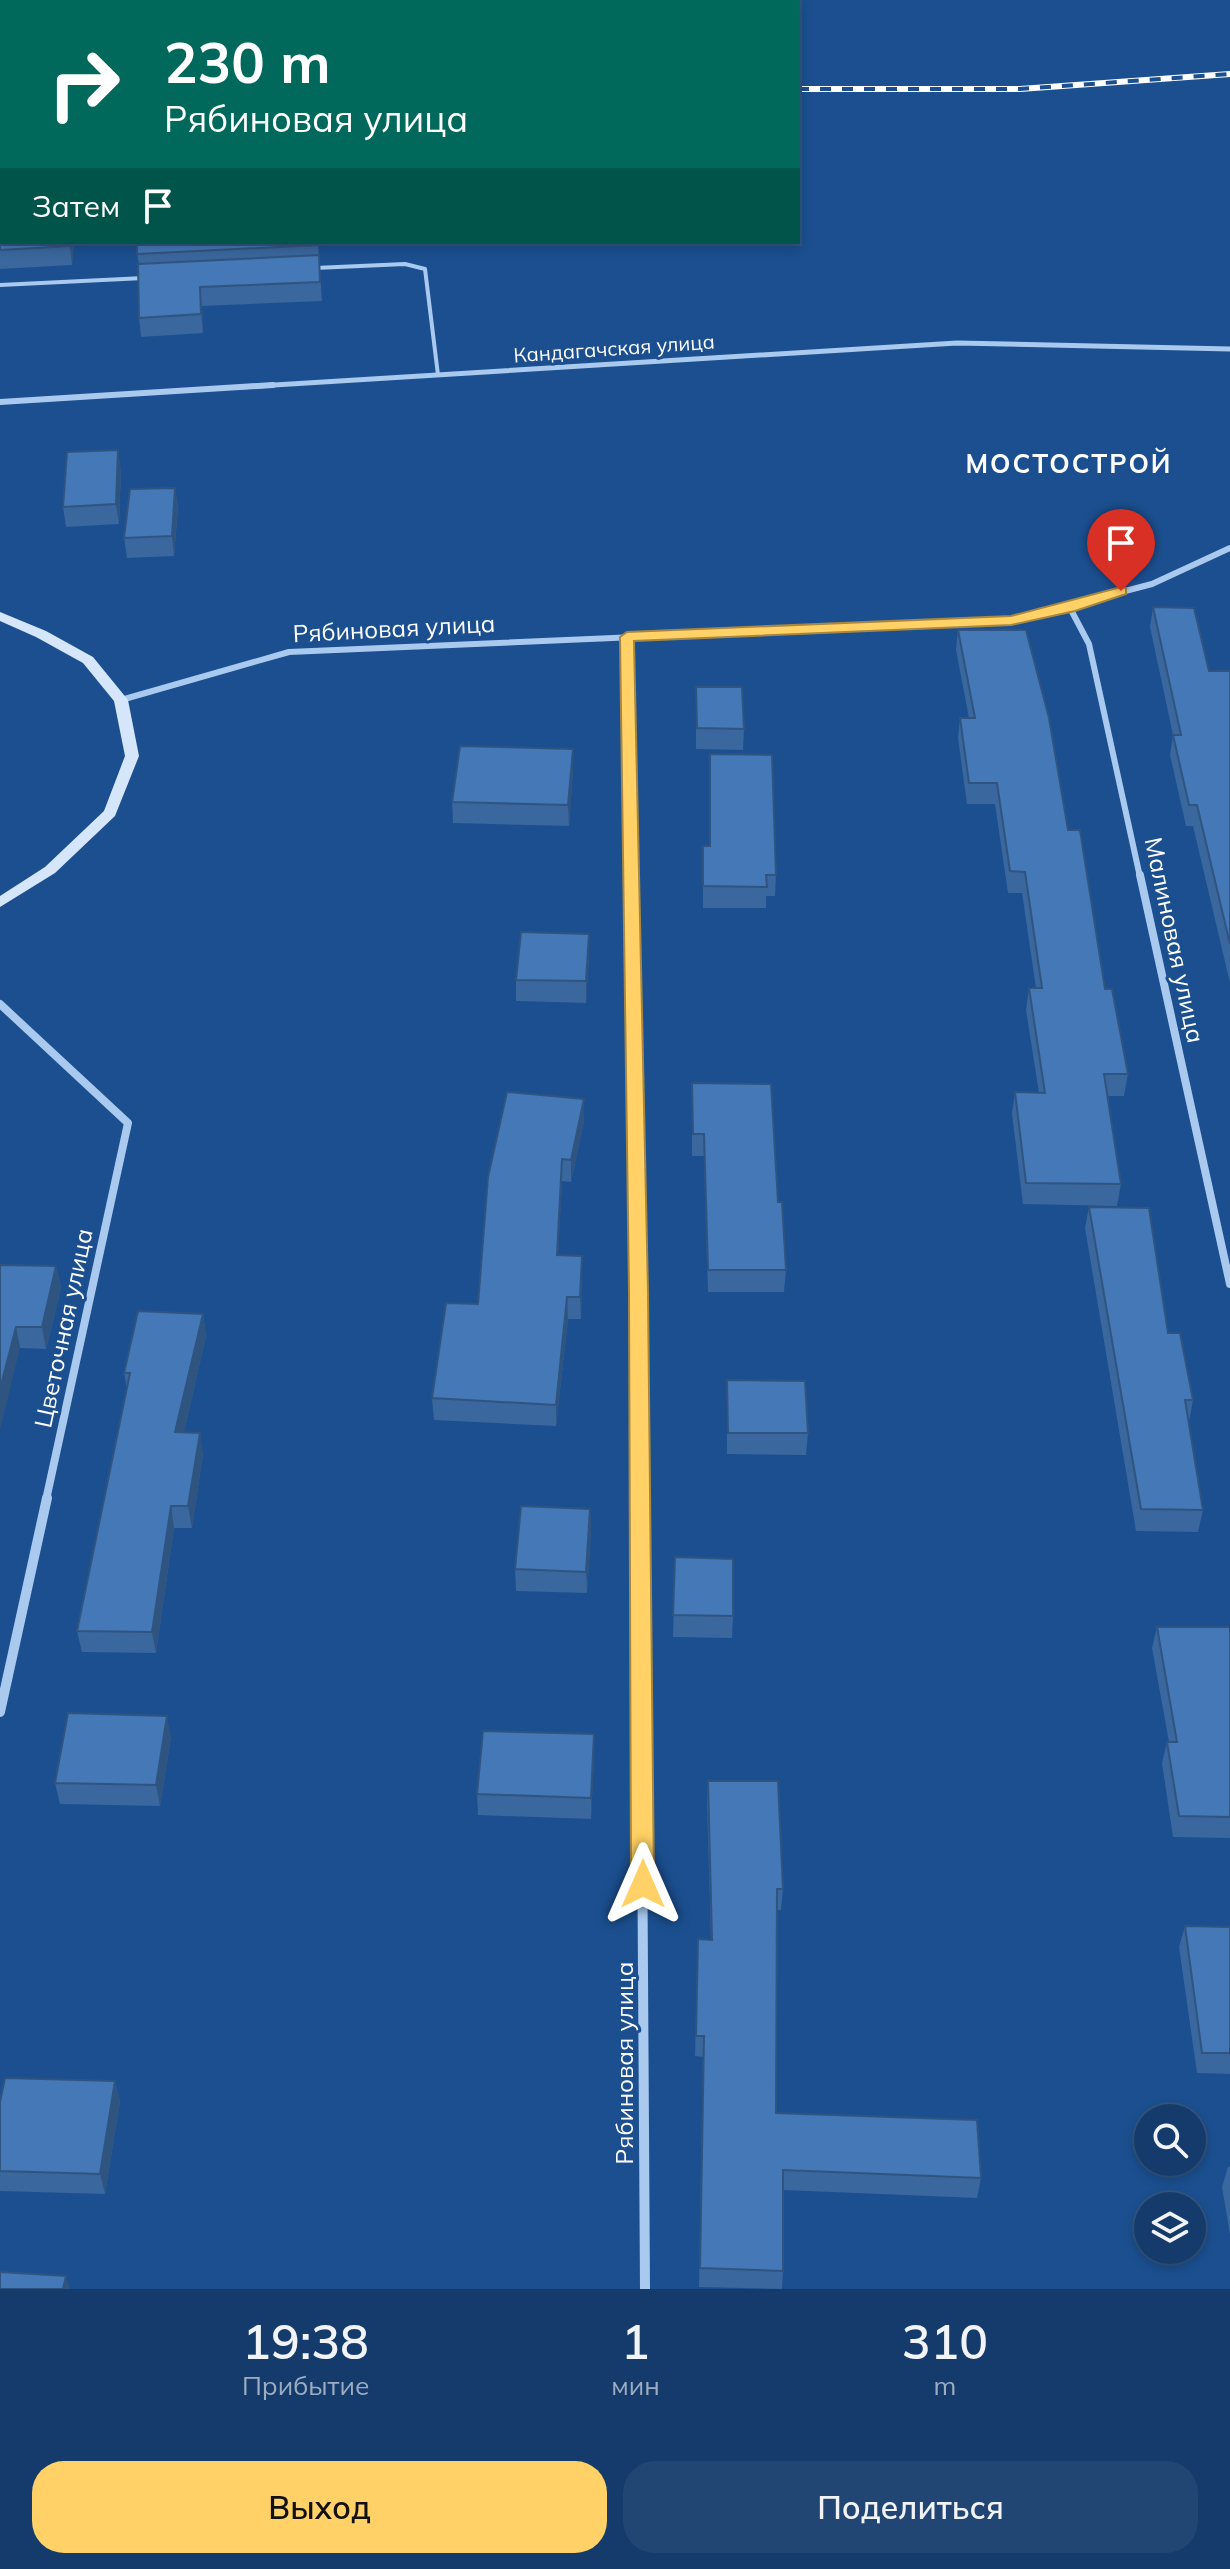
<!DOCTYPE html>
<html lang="ru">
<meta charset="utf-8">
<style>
:root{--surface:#143b6b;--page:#214673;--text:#f1f3f6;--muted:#9dadc1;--line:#33557e;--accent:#ffd166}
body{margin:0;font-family:Mulish,sans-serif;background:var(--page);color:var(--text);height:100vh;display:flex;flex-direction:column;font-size:30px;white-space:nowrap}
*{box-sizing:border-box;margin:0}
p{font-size:26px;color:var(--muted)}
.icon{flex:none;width:44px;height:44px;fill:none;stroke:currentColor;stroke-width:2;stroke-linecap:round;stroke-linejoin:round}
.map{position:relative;height:2289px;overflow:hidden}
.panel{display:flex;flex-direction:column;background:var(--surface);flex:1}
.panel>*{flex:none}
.guide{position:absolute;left:0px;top:0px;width:800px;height:244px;box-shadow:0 4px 12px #0003,0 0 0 2px var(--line);background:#00695c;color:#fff;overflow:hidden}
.tools{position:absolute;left:1134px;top:2104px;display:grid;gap:16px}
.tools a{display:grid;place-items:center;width:72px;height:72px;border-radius:50%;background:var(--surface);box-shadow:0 4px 12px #0003,0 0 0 2px var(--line);font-size:40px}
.pin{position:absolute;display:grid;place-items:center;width:68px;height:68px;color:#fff;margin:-82px -34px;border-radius:50% 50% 50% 0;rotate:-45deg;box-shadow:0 0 8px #0007}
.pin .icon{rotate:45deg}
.me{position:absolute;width:88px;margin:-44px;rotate:0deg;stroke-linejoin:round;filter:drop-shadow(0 0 6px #0008)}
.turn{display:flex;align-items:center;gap:28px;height:168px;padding:0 32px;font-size:36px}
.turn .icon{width:104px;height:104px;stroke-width:2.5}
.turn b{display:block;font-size:56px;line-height:68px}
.then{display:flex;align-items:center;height:76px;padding:0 32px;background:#0003;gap:16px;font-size:30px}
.eta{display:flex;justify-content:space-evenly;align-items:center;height:136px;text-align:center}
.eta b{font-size:48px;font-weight:600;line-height:56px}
.cta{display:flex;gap:16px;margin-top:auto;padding:16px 32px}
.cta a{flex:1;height:92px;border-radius:32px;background:var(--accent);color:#111;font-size:32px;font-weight:600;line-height:92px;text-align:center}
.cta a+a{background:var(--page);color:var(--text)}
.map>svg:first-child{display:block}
</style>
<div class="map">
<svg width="1230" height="2289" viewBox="0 0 1230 2289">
<rect width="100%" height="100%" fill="#1b4f8f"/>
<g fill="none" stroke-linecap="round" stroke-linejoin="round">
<g stroke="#a9c9ee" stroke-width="4">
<polyline points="315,268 405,264 425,269 438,375"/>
<polyline points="0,285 144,278"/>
</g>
<polyline stroke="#a9c9ee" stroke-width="5" points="240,387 957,343 1230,349"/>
<g stroke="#a9c9ee" stroke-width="6">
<polyline points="0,402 273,385"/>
<polyline points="1070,608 1089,644 1140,877"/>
<polyline points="627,637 631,877"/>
<polyline points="121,700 289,652 1011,621 1152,584 1230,548"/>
</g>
<g stroke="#a9c9ee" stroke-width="8">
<polyline points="631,875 640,1500"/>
<polyline points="1140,875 1230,1284"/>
<polyline points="0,1004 128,1123 46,1500"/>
</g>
<g stroke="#a9c9ee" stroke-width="10">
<polyline points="640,1498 645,2289"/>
<polyline points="0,1712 47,1498"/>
</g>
<polygon fill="#d6e6fa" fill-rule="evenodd" points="0,612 46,631 93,657 128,700 139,756 115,816 55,873 0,907 0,896 45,867 104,811 125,756 114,701 83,663 36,637 0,621"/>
<g stroke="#fff" stroke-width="6">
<g id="rail">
<polyline points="122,0 132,2"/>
<polyline points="798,89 1020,89 1230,74"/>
</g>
</g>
<use href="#rail" stroke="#1b4f8f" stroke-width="4" stroke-dasharray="11" stroke-linecap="butt"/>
</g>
<g fill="#3a679d">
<polygon points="0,211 74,242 72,265 0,269"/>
<polygon points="318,242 322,301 202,306 203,333 141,337 139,318 139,264 137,254"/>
<polygon points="121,469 119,524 66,527 63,507"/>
<polygon points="175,488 178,507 174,556 127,558 124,538"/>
<polygon points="1153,607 1209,671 1230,671 1230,983 1193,826 1186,826 1170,755 1173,735 1150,627"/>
<polygon points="958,630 1068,830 1105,989 1128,1074 1124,1096 1107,1096 1121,1184 1117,1206 1023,1204 1012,1114 1015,1092 1039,1093 1026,1010 1029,988 1036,988 1022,893 1008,893 995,804 967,804 958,738 960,718 969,718 956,650"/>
<polygon points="696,687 744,729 743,750 696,749"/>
<polygon points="573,749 573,769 569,826 453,823 452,802"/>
<polygon points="710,754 776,875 775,896 766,896 766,908 703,908 703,846 710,846"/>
<polygon points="589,934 589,956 586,1003 516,1001 516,980"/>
<polygon points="692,1083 778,1202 786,1270 784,1292 708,1292 704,1156 692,1156"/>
<polygon points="584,1099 584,1121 571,1182 562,1181 558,1255 582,1277 581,1319 568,1319 556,1426 434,1420 432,1398 478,1304"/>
<polygon points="1089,1207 1168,1333 1193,1400 1189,1422 1203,1510 1198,1532 1136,1531 1085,1228"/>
<polygon points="0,1265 56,1266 61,1288 46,1349 20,1348"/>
<polygon points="203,1314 206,1336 184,1432 203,1454 192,1528 174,1528 156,1653 82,1652 77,1631 127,1390 124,1373"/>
<polygon points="727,1380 808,1433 806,1455 727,1454"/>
<polygon points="590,1509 591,1531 587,1593 516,1591 515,1569"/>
<polygon points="675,1557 733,1616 732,1638 673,1637"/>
<polygon points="1157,1627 1230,1627 1230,1838 1173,1837 1162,1763 1167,1742 1169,1742 1152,1648"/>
<polygon points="171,1737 160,1806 60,1804 55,1783"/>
<polygon points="594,1755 591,1819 478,1815 477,1794"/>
<polygon points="708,1781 783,1889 781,1910 777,1910 776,2113 981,2178 977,2198 783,2190 783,2271 782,2289 699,2287 703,2057 695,2056 698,1939 711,1940 707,1802"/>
<polygon points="1185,1926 1230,1927 1230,2074 1197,2073 1179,1947"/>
<polygon points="115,2081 120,2101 105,2194 0,2191 0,2102"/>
<polygon points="1228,2167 1230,2167 1230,2234 1222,2187"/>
</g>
<g fill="#305480">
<polygon points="70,242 74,242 72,265 70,246"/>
<polygon points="200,287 202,306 203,333 201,314"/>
<polygon points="118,450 121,469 119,524 116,504"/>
<polygon points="175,488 178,507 174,556 172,536"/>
<polygon points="573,749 573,769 569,826 568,805"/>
<polygon points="589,934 589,956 586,1003 586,981"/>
<polygon points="584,1099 584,1121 571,1182 571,1160"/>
<polygon points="562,1159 562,1181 557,1277 557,1255"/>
<polygon points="582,1256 582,1277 581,1319 580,1297"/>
<polygon points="56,1266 61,1288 46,1349 42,1327"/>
<polygon points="567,1297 568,1319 556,1426 556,1405"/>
<polygon points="203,1314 206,1336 179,1454 175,1432"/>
<polygon points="16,1327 20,1348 0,1430 0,1389"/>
<polygon points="200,1433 203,1454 192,1528 188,1506"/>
<polygon points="171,1506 174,1528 156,1653 152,1632"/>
<polygon points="590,1509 591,1531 587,1593 586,1572"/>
<polygon points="167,1716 171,1737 160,1806 156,1785"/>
<polygon points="594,1734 594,1755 591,1819 591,1798"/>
<polygon points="115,2081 120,2101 105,2194 100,2174"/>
<polygon points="66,2276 70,2289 63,2289"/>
</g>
<g fill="#4478b7" stroke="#305480" stroke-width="2">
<polygon points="0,211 2,211 2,242 70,242 70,246 0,250"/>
<polygon points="137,242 318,242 318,245 137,254"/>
<polygon points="319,255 320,282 200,287 201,314 139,318 138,264"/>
<polygon points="118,450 116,504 63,507 67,452"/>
<polygon points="175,488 172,536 124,538 130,489"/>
<polygon points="1153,607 1194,608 1209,671 1230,671 1230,944 1197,805 1189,805 1173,735 1181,735"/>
<polygon points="958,630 1026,630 1049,718 1068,830 1080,830 1105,989 1112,989 1128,1074 1104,1074 1121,1184 1026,1183 1015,1092 1045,1093 1029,988 1042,988 1025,872 1010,871 997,783 969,783 960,718 975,718"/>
<polygon points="696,687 742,687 744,729 697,728"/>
<polygon points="460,746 573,749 568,805 452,802"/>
<polygon points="710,754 772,755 776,875 766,875 767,887 703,886 703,846 710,846"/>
<polygon points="521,932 589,934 586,981 516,980"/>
<polygon points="692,1083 771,1084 778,1202 782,1202 786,1270 708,1270 704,1134 693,1134"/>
<polygon points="507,1092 584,1099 571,1160 562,1159 557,1255 582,1256 580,1297 567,1297 556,1405 432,1398 446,1303 478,1304 488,1177"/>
<polygon points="1089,1207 1149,1208 1168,1333 1180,1333 1193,1400 1185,1400 1203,1510 1141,1509"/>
<polygon points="0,1265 56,1266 42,1327 16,1327 0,1389"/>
<polygon points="138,1311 203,1314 175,1432 200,1433 188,1506 171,1506 152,1632 77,1631 130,1373 124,1373"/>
<polygon points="727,1380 805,1381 808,1433 728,1433"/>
<polygon points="521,1506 590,1509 586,1572 515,1569"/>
<polygon points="675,1557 733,1559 733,1616 673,1615"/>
<polygon points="1157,1627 1230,1627 1230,1817 1179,1816 1167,1742 1177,1742"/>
<polygon points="68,1713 167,1716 156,1785 55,1783"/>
<polygon points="483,1731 594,1734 591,1798 477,1794"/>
<polygon points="708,1781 778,1781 783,1889 777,1889 776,2113 977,2120 981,2178 783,2170 783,2271 700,2268 704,2036 696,2036 698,1939 712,1940"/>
<polygon points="1185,1926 1230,1927 1230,2053 1202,2053"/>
<polygon points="5,2078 115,2081 100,2174 0,2171 0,2102"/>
<polygon points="0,2272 66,2276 63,2289 0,2289"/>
</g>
<polygon fill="#ffd166" stroke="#a68842" stroke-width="2" points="1121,587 1126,588 1126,594 1075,611 1011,625 634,641 648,1292 654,1884 651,1891 643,1894 634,1891 631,1884 629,1292 620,637 627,632 1011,616"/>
<g text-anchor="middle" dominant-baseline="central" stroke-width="6" stroke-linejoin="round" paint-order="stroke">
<g font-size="20" fill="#fff" stroke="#1b4f8f">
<text transform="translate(614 348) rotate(-4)">Кандагачская улица</text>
</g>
<g font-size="24" fill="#fff" stroke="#1b4f8f">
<text transform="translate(394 628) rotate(-3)">Рябиновая улица</text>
<text transform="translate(1175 940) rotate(78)">Малиновая улица</text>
<text transform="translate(63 1328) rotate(-78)">Цветочная улица</text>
<text transform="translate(624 2063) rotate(-90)">Рябиновая улица</text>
</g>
<g font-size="26" font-weight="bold" letter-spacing="2" fill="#fff" stroke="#1b4f8f">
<text x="1069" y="463">МОСТОСТРОЙ</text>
</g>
</g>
</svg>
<div class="tools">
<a><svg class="icon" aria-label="search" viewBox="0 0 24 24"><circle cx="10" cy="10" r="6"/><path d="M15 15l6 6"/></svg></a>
<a><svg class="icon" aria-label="layers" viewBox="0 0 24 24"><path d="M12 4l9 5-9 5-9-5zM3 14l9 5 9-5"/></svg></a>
</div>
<div class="pin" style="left:1121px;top:591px;background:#d93025"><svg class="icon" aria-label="arrive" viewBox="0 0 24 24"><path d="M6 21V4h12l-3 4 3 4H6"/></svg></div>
<svg class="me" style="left:643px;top:1884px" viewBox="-20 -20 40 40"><path d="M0-17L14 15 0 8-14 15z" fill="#ffd166" stroke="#fff" stroke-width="4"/></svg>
<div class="guide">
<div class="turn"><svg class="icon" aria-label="right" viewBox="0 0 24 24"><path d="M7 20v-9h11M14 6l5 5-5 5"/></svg><div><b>230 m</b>Рябиновая улица</div></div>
<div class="then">Затем<svg class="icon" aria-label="arrive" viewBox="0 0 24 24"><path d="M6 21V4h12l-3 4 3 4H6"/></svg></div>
</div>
</div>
<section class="panel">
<div class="eta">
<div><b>19:38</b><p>Прибытие</p></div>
<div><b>1</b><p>мин</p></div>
<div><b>310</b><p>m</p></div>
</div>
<div class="cta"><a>Выход</a><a>Поделиться</a></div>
</section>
